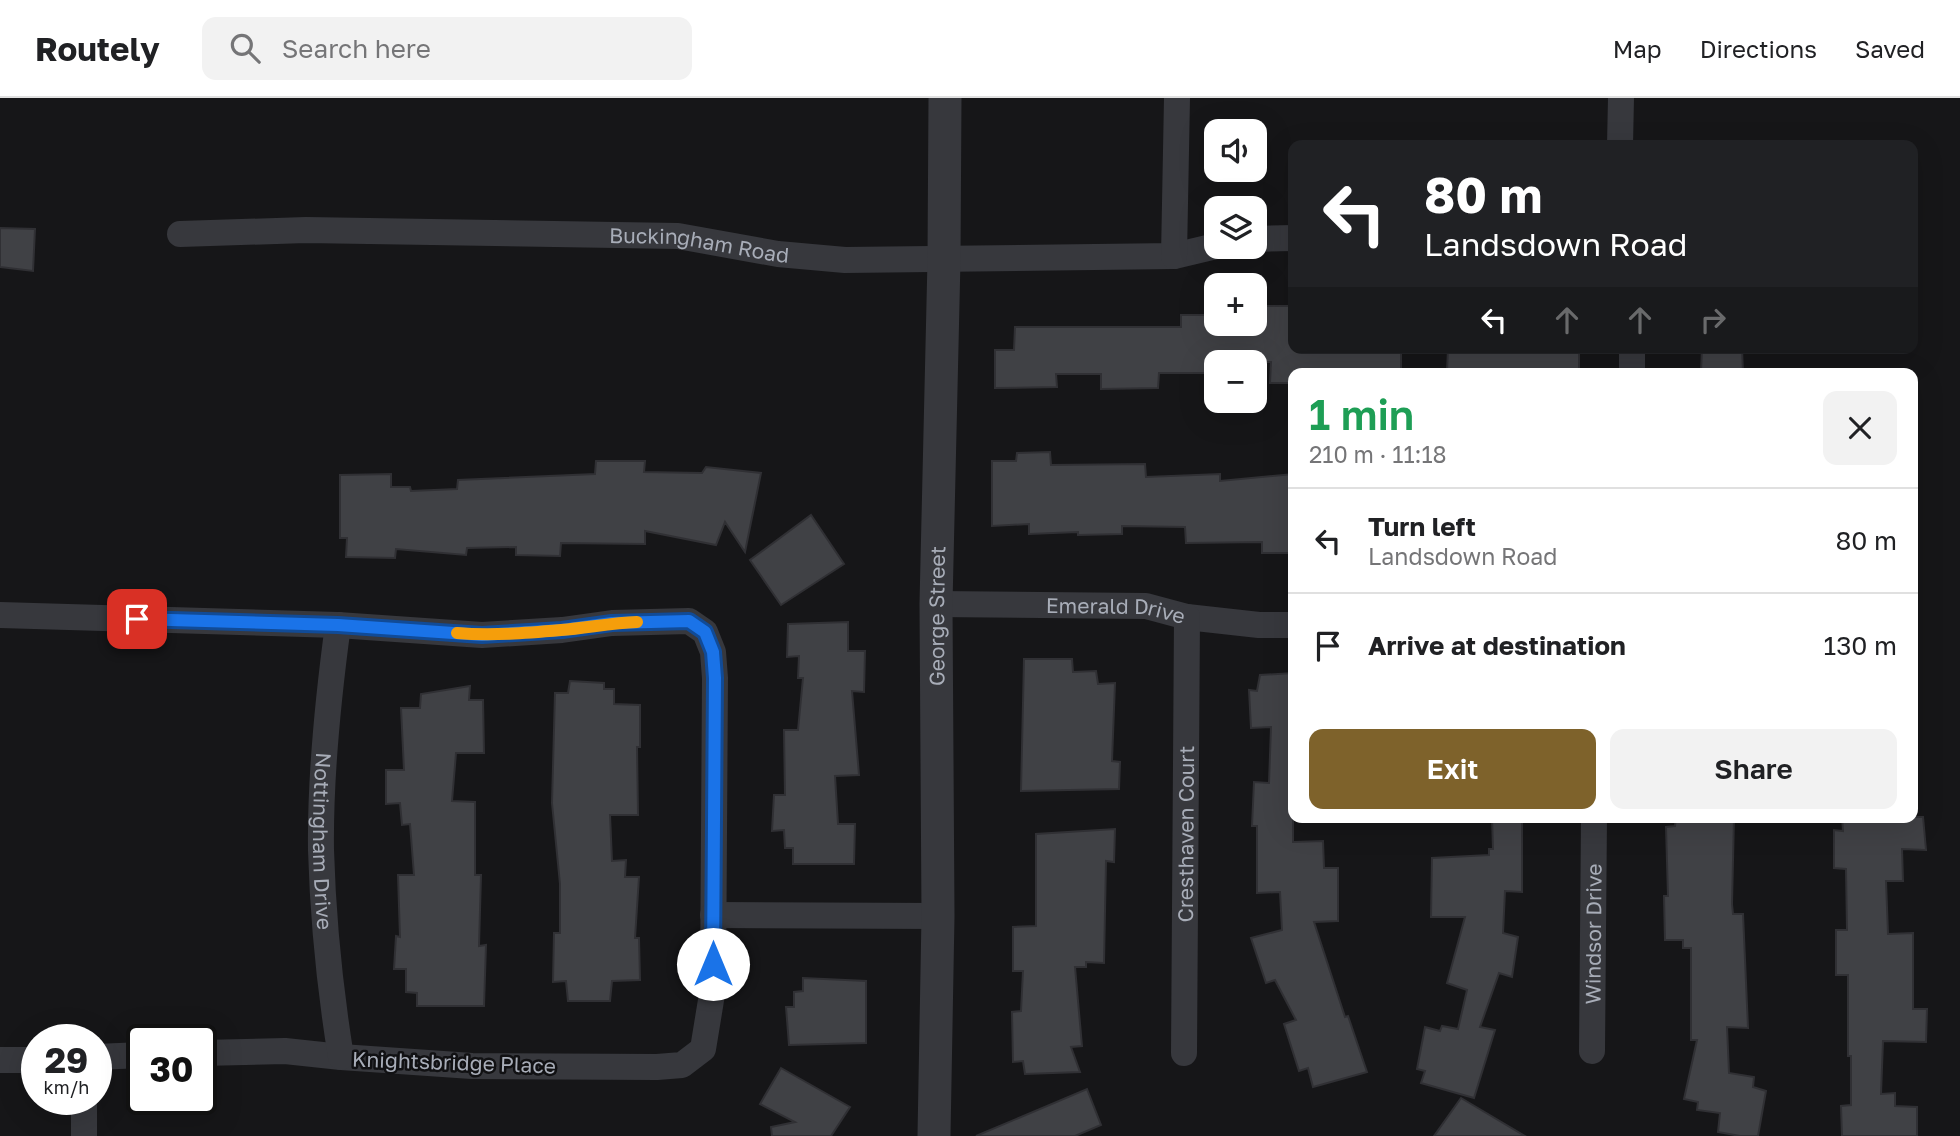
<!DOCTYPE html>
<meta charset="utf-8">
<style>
:root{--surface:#fff;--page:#f2f2f2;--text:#202124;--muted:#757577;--line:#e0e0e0;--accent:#7e622b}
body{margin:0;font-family:"Golos Text",sans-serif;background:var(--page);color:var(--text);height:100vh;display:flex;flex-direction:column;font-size:26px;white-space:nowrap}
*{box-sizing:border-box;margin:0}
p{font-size:23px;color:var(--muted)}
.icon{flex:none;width:38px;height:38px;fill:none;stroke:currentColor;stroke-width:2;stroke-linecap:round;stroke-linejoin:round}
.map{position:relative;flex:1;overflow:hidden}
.details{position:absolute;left:1288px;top:270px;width:630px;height:455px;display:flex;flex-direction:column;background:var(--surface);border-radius:14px;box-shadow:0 7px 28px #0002}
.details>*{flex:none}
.banner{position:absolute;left:1288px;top:42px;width:630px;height:214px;border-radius:14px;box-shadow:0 7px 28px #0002;background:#202124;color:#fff;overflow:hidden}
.tools{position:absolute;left:1204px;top:21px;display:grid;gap:14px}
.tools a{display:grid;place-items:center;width:63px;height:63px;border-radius:14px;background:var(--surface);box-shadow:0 7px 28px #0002;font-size:35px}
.speed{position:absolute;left:21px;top:926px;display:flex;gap:14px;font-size:35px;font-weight:700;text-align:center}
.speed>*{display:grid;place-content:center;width:91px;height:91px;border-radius:50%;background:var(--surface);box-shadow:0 7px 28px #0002;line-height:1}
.speed small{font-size:18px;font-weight:400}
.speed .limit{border:4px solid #111;border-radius:10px;background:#fff;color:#111}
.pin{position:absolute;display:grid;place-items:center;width:60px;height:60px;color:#fff;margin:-30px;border-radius:14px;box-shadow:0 4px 10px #0006}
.me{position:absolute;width:77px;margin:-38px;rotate:0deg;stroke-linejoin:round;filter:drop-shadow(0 0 5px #0008)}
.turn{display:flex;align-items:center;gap:24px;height:147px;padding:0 21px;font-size:32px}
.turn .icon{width:91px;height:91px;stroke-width:2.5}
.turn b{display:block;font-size:49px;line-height:60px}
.lanes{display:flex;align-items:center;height:66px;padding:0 21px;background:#0003;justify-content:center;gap:35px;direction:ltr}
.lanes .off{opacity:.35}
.round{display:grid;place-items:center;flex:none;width:74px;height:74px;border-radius:14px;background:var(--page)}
.summary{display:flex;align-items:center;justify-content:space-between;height:119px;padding:0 21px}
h1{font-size:42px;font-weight:600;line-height:52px;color:#1e9e55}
.cta{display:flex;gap:14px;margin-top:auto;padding:14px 21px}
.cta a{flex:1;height:80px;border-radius:14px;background:var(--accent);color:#fff;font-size:28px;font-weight:600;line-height:80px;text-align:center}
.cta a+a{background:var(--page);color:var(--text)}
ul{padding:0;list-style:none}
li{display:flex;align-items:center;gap:21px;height:105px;padding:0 21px;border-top:2px solid var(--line)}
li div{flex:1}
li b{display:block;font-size:26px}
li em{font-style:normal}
header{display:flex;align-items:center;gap:42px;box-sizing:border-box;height:98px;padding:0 35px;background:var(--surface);border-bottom:2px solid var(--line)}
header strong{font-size:33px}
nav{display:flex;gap:38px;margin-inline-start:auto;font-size:24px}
.search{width:490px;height:63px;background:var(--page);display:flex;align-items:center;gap:18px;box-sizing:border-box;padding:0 24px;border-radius:14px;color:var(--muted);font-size:26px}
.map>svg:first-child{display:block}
</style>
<header>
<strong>Routely</strong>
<div class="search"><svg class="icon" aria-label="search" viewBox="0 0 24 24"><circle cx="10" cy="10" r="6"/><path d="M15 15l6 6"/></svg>Search here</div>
<nav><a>Map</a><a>Directions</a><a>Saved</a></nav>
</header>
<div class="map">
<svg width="1960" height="1038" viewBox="0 0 1960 1038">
<rect width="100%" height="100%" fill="#161618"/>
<g fill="#404145" stroke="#303034" stroke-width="2">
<polygon points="0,130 35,131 33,173 0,169"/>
<polygon points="1266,208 1293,208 1293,250 1401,250 1401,275 1293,275 1293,285 1270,285 1271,264 1216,264 1216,275 1159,275 1158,290 1101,291 1101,276 1056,276 1057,289 995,290 995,252 1014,252 1015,229 1181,229 1181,217 1216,217 1216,226 1266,226"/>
<polygon points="1448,250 1579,250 1579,275 1447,275"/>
<polygon points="1702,250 1742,250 1743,275 1701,275"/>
<polygon points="1050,354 1051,367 1145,366 1146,379 1220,376 1220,383 1293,376 1293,455 1262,455 1262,444 1186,445 1185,429 1122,428 1122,436 1078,437 1078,434 1029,436 1029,426 992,428 992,363 1016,363 1017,355"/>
<polygon points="596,363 645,363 644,374 702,375 706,369 761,375 745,454 725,424 716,447 645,433 645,446 561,445 560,458 516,457 516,449 467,450 466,457 396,451 395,460 346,459 347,440 340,440 340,377 391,376 391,389 410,389 411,393 457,391 458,382 595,376"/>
<polygon points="811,417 844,466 781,507 750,462"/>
<polygon points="848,524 848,553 865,553 864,594 852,593 859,677 835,678 838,726 855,726 854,766 793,766 793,750 785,750 784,732 772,733 774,697 785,697 784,632 798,632 803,580 798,580 799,558 787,559 788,526"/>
<polygon points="1024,561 1072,561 1073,574 1096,573 1098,586 1115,585 1112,663 1120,664 1119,691 1021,693"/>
<polygon points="1293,575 1293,744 1323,743 1324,770 1338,770 1338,823 1314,824 1345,919 1348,918 1367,974 1313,989 1308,970 1299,973 1284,926 1296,922 1275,882 1266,885 1251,840 1282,832 1280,794 1257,795 1257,728 1252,728 1254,684 1269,685 1271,629 1251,630 1249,592 1257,593 1260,577"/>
<polygon points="570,583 604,585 604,591 614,591 614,606 640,607 640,649 637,649 638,717 610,717 612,763 626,762 625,779 639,779 635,840 639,840 640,882 612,883 610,903 568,903 566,883 553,884 554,835 560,835 560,786 552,705 555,595 568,595"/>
<polygon points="470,588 469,602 483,602 484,655 456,655 452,703 475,704 475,777 481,777 479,848 486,847 484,908 417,908 417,895 406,894 406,871 394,871 396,838 400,839 398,777 414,777 410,726 402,727 400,705 386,706 386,672 404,672 401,610 420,610 421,596"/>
<polygon points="1492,719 1522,719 1522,794 1505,793 1503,835 1518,839 1512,879 1499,875 1480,929 1495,932 1474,1000 1421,985 1425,973 1417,971 1425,929 1440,933 1442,928 1458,931 1467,892 1447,885 1465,819 1431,819 1432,760 1489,757 1489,751 1493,751"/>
<polygon points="1676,719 1734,719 1732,806 1733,816 1743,816 1748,930 1727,929 1729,975 1754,979 1753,989 1766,993 1758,1038 1740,1038 1718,1034 1720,1015 1697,1012 1698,1004 1684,1001 1697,942 1691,942 1691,850 1683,850 1683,842 1665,842 1664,798 1668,798 1666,729 1675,728"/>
<polygon points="1842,719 1923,719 1926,752 1902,751 1903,783 1886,783 1888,836 1913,835 1913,911 1927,911 1926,944 1883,943 1881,996 1895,995 1895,1008 1917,1009 1917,1038 1842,1038 1841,1008 1851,1007 1851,958 1848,958 1848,877 1836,877 1836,832 1847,832 1846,771 1834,770 1834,732 1843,733"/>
<polygon points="1115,731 1114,764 1106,763 1104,865 1086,864 1086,869 1075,869 1082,948 1071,949 1080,974 1025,976 1023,963 1013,964 1012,914 1021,913 1023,873 1013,873 1013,829 1036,828 1036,736"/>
<polygon points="803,880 866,883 866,945 789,947 786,909 794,909 794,894 803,893"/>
<polygon points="781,970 850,1009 831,1038 772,1038 771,1029 795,1024 760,1006"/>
<polygon points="1087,991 1101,1027 1075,1038 976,1038"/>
<polygon points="1461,1000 1525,1038 1434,1038"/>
</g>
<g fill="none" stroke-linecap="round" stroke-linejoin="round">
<g stroke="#37383d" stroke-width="26">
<polyline points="1620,47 1621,0"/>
<path id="s1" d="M180 136 306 132 678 138 778 156 845 162 1174 158 1216 148"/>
<polyline points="1255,141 1293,140"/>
<polyline points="1174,158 1177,0"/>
<polyline points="1632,250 1632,275"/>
<path id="s2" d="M936 506 1146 508 1187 519 1259 527H1293"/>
<polyline points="0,517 338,527 482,537 562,532 612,525 689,523 705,534 713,554 715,580 713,890 703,951 682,967 657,969 472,968 341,959 285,953 201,955"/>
<path id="s3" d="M338 527C328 601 320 677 321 752 323 821 330 891 341 959"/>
<polyline points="713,817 938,818"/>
<path id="s4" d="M1592 953 1594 719"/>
<path id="s5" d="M1184 955 1187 519"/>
<polyline points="96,959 142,957"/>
<polyline points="0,962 37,962"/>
<polyline points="84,1001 84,1038"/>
</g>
<path stroke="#37383d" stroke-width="33" id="s6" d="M934 1038 938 818 936 506 944 162 945 0"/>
</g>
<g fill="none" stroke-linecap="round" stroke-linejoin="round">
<g stroke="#114b97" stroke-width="18">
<polyline id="route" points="137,521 338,527 482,537 562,532 612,525 689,523 705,534 713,554 715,580 713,866"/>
</g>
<use href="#route" stroke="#1a73e8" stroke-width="12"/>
<path stroke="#f59e0b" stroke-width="12" d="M457 535C491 538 527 535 561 532 587 530 611 525 637 524"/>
</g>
<g text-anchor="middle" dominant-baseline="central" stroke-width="5" stroke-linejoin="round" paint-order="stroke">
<g font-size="21" fill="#a8adb8" stroke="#111113">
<text stroke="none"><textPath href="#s1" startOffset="520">Buckingham Road</textPath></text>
<text stroke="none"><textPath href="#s2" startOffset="180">Emerald Drive</textPath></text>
<text stroke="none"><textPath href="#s6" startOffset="520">George Street</textPath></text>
<text stroke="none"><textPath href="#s5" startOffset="219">Cresthaven Court</textPath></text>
<text stroke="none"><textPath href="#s3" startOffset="217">Nottingham Drive</textPath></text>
<text stroke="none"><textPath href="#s4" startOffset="117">Windsor Drive</textPath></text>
<text transform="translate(454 964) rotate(2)">Knightsbridge Place</text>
</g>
</g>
</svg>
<div class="tools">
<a><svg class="icon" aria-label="sound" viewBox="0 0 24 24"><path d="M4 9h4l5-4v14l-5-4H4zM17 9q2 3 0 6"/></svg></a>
<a><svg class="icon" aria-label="layers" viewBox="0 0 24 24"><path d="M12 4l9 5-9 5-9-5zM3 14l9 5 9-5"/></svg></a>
<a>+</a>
<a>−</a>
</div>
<div class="speed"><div>29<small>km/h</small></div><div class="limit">30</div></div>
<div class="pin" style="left:137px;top:521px;background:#d93025"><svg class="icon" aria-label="arrive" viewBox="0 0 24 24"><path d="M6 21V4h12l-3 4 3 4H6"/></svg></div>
<svg class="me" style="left:713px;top:866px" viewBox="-20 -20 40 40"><circle r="19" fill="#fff"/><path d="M0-13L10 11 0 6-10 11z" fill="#1a73e8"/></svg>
<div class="banner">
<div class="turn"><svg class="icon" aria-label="left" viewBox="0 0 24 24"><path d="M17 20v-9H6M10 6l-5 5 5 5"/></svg><div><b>80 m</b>Landsdown Road</div></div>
<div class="lanes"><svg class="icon" aria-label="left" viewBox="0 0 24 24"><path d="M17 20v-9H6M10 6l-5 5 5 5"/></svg><svg class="icon off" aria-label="ahead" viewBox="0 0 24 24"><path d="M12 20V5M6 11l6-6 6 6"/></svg><svg class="icon off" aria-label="ahead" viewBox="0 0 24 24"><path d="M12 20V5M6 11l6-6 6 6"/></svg><svg class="icon off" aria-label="right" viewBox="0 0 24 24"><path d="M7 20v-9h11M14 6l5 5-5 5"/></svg></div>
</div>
<section class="details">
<div class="summary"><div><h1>1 min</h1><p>210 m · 11:18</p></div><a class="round"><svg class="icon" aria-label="close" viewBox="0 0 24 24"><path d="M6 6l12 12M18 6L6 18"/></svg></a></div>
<ul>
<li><svg class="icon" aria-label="left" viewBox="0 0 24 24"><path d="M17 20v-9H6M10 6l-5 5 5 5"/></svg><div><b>Turn left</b><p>Landsdown Road</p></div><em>80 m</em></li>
<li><svg class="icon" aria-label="arrive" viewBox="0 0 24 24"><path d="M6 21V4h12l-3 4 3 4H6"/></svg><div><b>Arrive at destination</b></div><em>130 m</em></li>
</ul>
<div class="cta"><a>Exit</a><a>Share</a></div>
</section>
</div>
